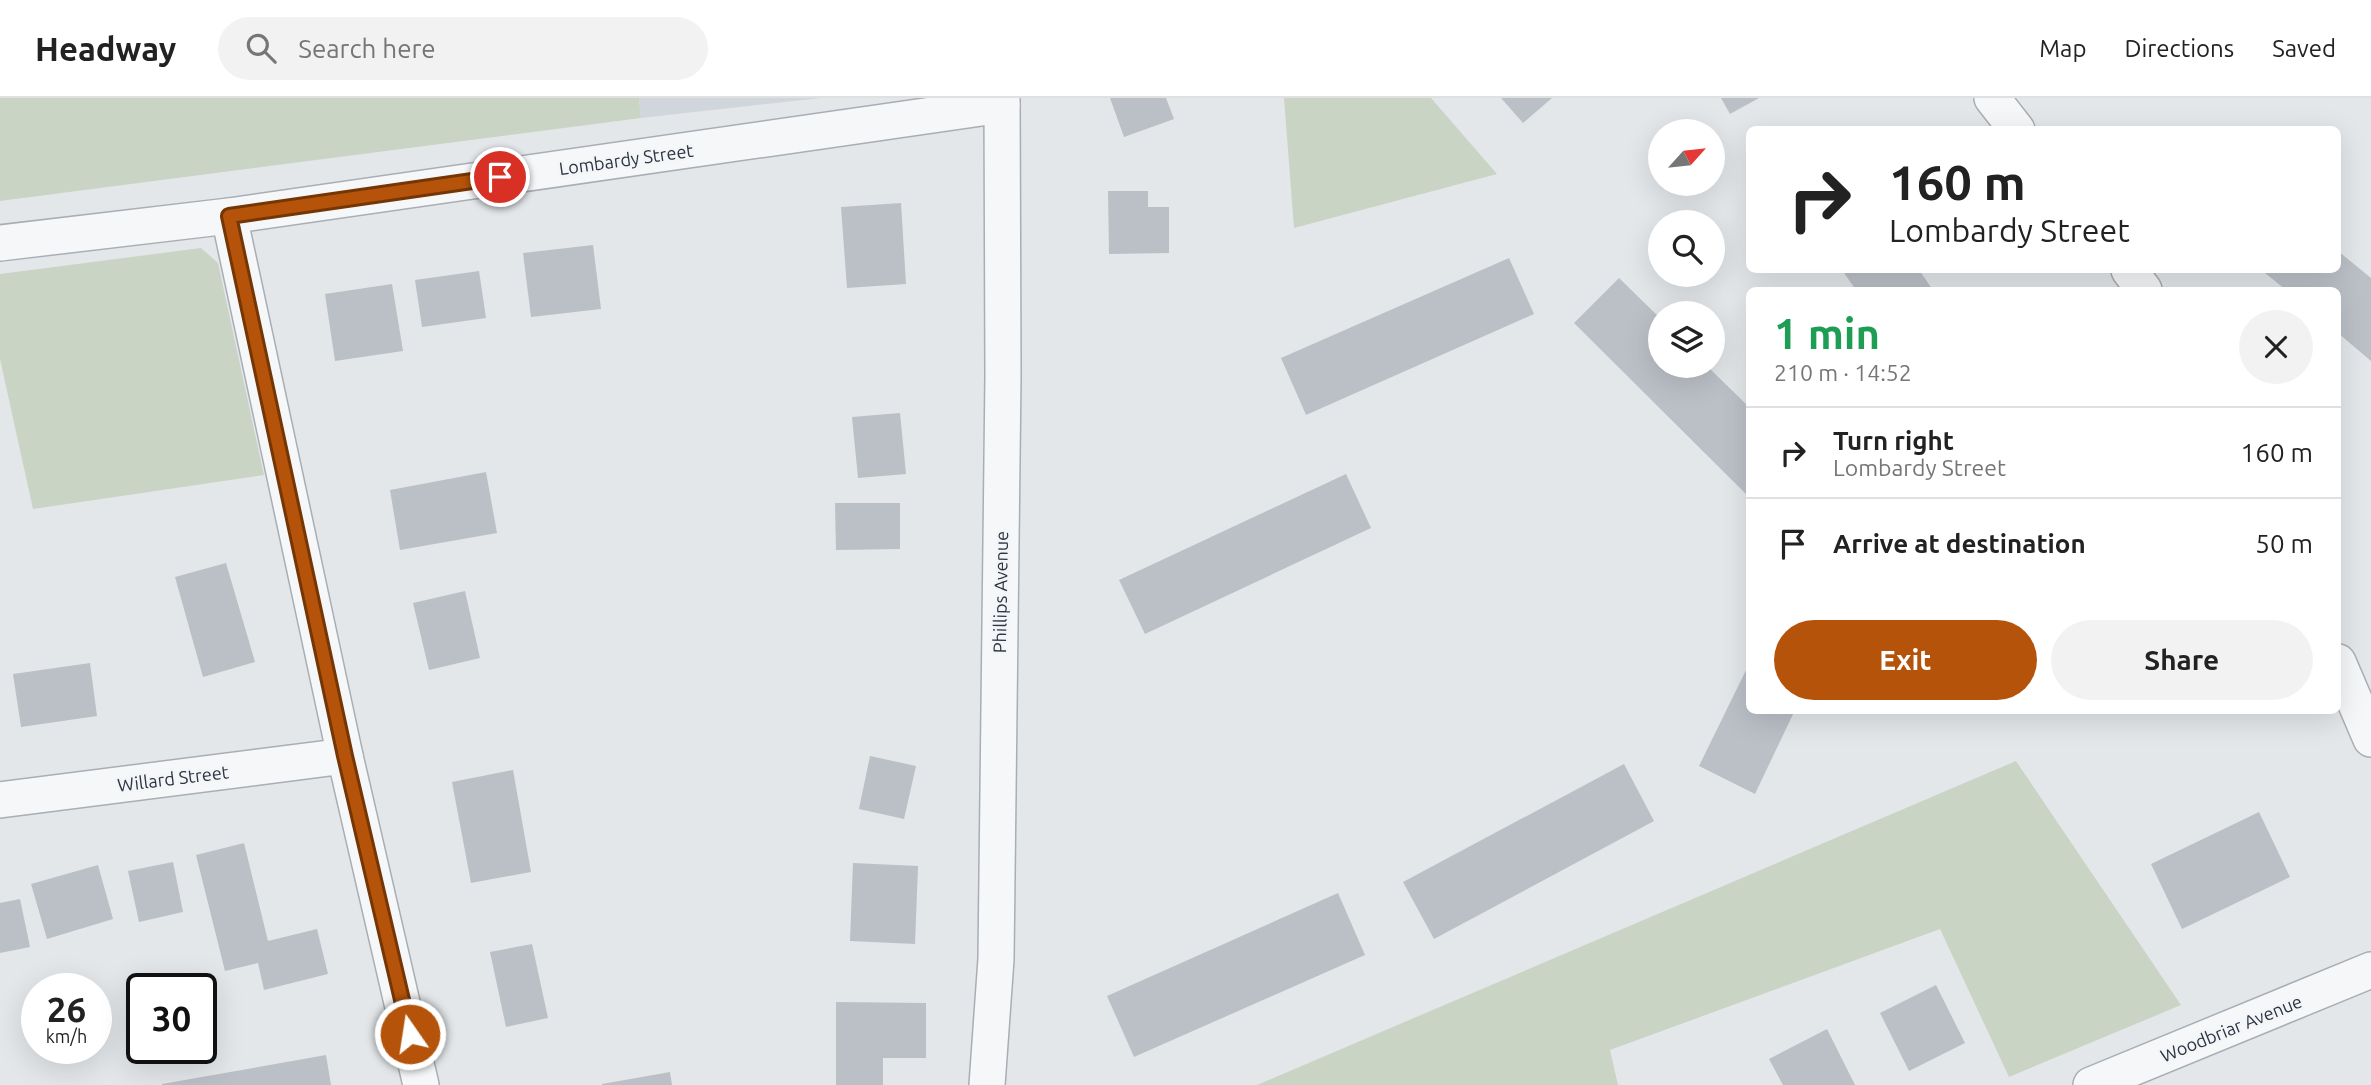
<!DOCTYPE html>
<meta charset="utf-8">
<style>
:root{--surface:#fff;--page:#f2f2f2;--text:#222;--muted:#767676;--line:#e0e0e0;--accent:#b45309}
body{margin:0;font-family:Ubuntu,sans-serif;background:var(--page);color:var(--text);height:100vh;display:flex;flex-direction:column;font-size:26px;white-space:nowrap}
*{box-sizing:border-box;margin:0}
p{font-size:23px;color:var(--muted)}
.icon{flex:none;width:38px;height:38px;fill:none;stroke:currentColor;stroke-width:2;stroke-linecap:round;stroke-linejoin:round}
.map{position:relative;flex:1;overflow:hidden}
.details{position:absolute;left:1746px;top:189px;width:595px;height:427px;display:flex;flex-direction:column;background:var(--surface);border-radius:10px;box-shadow:0 7px 28px #0002}
.details>*{flex:none}
.hud{position:absolute;left:1746px;top:28px;width:595px;height:147px;border-radius:10px;box-shadow:0 7px 28px #0002;background:#fff;color:var(--text);overflow:hidden}
.needle{width:46px;rotate:63deg}
.fabs{position:absolute;left:1648px;top:21px;display:grid;gap:14px}
.fabs a{display:grid;place-items:center;width:77px;height:77px;border-radius:50%;background:var(--surface);box-shadow:0 7px 28px #0002;font-size:35px}
.speed{position:absolute;left:21px;top:875px;display:flex;gap:14px;font-size:35px;font-weight:700;text-align:center}
.speed>*{display:grid;place-content:center;width:91px;height:91px;border-radius:50%;background:var(--surface);box-shadow:0 7px 28px #0002;line-height:1}
.speed small{font-size:18px;font-weight:400}
.speed .limit{border:4px solid #111;border-radius:10px;background:#fff;color:#111}
.pin{position:absolute;display:grid;place-items:center;width:60px;height:60px;color:#fff;margin:-30px;border:4px solid #fff;border-radius:50%;box-shadow:0 2px 7px #0007}
.me{position:absolute;width:77px;margin:-38px;rotate:347deg;stroke-linejoin:round;filter:drop-shadow(0 0 5px #0008)}
.turn{display:flex;align-items:center;gap:24px;height:147px;padding:0 28px;font-size:32px}
.turn .icon{width:91px;height:91px;stroke-width:2.5}
.turn b{display:block;font-size:49px;line-height:60px}
.round{display:grid;place-items:center;flex:none;width:74px;height:74px;border-radius:37px;background:var(--page)}
.overview{display:flex;align-items:center;justify-content:space-between;height:119px;padding:0 28px}
h1{font-size:42px;font-weight:700;line-height:52px;color:#1e9e55}
.primary-button{display:flex;gap:14px;margin-top:auto;padding:14px 28px}
.primary-button a{flex:1;height:80px;border-radius:42px;background:var(--accent);color:#fff;font-size:28px;font-weight:700;line-height:80px;text-align:center}
.primary-button a+a{background:var(--page);color:var(--text)}
ul{padding:0;list-style:none}
li{display:flex;align-items:center;gap:21px;height:91px;padding:0 28px;border-top:2px solid var(--line)}
li div{flex:1}
li b{display:block;font-size:26px}
li em{font-style:normal}
header{display:flex;align-items:center;gap:42px;box-sizing:border-box;height:98px;padding:0 35px;background:var(--surface);border-bottom:2px solid var(--line)}
header strong{font-size:33px}
nav{display:flex;gap:38px;margin-inline-start:auto;font-size:24px}
.search{width:490px;height:63px;background:var(--page);display:flex;align-items:center;gap:18px;box-sizing:border-box;padding:0 24px;border-radius:38px;color:var(--muted);font-size:26px}
.map>svg:first-child{display:block}
</style>
<header>
<strong>Headway</strong>
<div class="search"><svg class="icon" aria-label="search" viewBox="0 0 24 24"><circle cx="10" cy="10" r="6"/><path d="M15 15l6 6"/></svg>Search here</div>
<nav><a>Map</a><a>Directions</a><a>Saved</a></nav>
</header>
<div class="map">
<svg width="2371" height="987" viewBox="0 0 2371 987">
<rect width="100%" height="100%" fill="#e3e7ea"/>
<polygon fill="#d1d6dc" points="639,0 821,0 641,20"/>
<g fill="#cad4c5">
<polygon points="0,0 639,0 641,20 0,103"/>
<polygon points="1284,0 1431,0 1497,76 1294,130"/>
<polygon points="201,150 218,165 264,377 33,411 0,261 0,176"/>
<polygon points="2016,663 2181,907 2009,979 1940,831 1610,952 1618,987 1257,987"/>
</g>
<g fill="#bbc0c7">
<polygon points="1110,0 1166,0 1174,21 1124,39"/>
<polygon points="1501,0 1552,0 1523,25"/>
<polygon points="1721,0 1759,0 1730,16"/>
<polygon points="1108,93 1148,93 1148,109 1169,109 1169,155 1109,156"/>
<polygon points="901,105 906,186 847,190 841,109"/>
<polygon points="593,147 601,211 531,219 523,155"/>
<polygon points="2338,153 2371,180 2371,263 2338,235 2338,192 2286,192 2265,175 2268,172 2338,172"/>
<polygon points="1509,160 1534,216 1306,317 1281,260"/>
<polygon points="1842,172 1919,172 1933,192 1856,192"/>
<polygon points="479,173 486,220 422,229 415,182"/>
<polygon points="1619,180 1661,221 1661,268 1707,268 1750,310 1750,400 1574,225"/>
<polygon points="392,186 403,253 335,263 325,196"/>
<polygon points="900,315 906,376 858,380 852,319"/>
<polygon points="486,374 497,435 400,452 390,392"/>
<polygon points="1346,376 1371,430 1145,536 1119,482"/>
<polygon points="835,405 900,405 900,451 836,452"/>
<polygon points="226,465 255,564 203,579 175,479"/>
<polygon points="465,493 480,560 429,572 413,505"/>
<polygon points="1750,564 1750,612 1795,612 1755,696 1699,668"/>
<polygon points="90,565 97,618 21,629 13,576"/>
<polygon points="870,658 916,668 904,721 859,711"/>
<polygon points="1624,666 1654,723 1434,841 1403,784"/>
<polygon points="513,672 531,774 471,785 452,684"/>
<polygon points="2259,714 2290,779 2182,831 2151,766"/>
<polygon points="244,745 268,843 317,831 328,876 264,892 258,865 225,873 196,757"/>
<polygon points="173,764 183,814 139,824 128,773"/>
<polygon points="853,765 918,768 915,846 850,843"/>
<polygon points="98,767 113,821 47,841 31,786"/>
<polygon points="1338,795 1365,857 1134,959 1107,898"/>
<polygon points="20,801 30,849 0,855 0,805"/>
<polygon points="532,846 548,920 506,929 490,854"/>
<polygon points="1936,887 1965,945 1909,973 1880,915"/>
<polygon points="836,904 926,905 926,960 883,960 883,987 836,987"/>
<polygon points="1827,931 1855,987 1783,987 1769,961"/>
<polygon points="326,957 331,987 162,987 162,986"/>
<polygon points="670,974 672,987 602,987 602,986"/>
</g>
<g fill="none" stroke-linecap="round" stroke-linejoin="round">
<g stroke="#a8aeb4" stroke-width="38">
<g id="minor">
<polyline points="1992,0 2017,32"/>
<polyline points="229,118 345,658 421,987"/>
<polyline points="0,145 229,118 1002,7"/>
<polyline points="2129,172 2144,192"/>
<polyline points="2338,564 2371,641"/>
<polyline points="0,702 345,658"/>
<polyline points="987,987 996,861 1003,278 1002,0"/>
<polyline points="2091,987 2371,872"/>
</g>
</g>
<use href="#minor" stroke="#f6f7f9" stroke-width="35"/>
</g>
<g fill="none" stroke-linecap="round" stroke-linejoin="round">
<g stroke="#753606" stroke-width="18">
<polyline id="route" points="410,936 345,658 229,118 500,79"/>
</g>
<use href="#route" stroke="#b45309" stroke-width="12"/>
</g>
<g text-anchor="middle" dominant-baseline="central" stroke-width="5" stroke-linejoin="round" paint-order="stroke">
<g font-size="18" fill="#2c3541" stroke="#f3f5f8">
<text transform="translate(626 61) rotate(-8)">Lombardy Street</text>
<text transform="translate(1000 494) rotate(-89)">Phillips Avenue</text>
<text transform="translate(173 680) rotate(-7)">Willard Street</text>
<text transform="translate(2231 930) rotate(-22)">Woodbriar Avenue</text>
</g>
</g>
</svg>
<div class="fabs">
<a><svg class="needle" viewBox="-14 -14 28 28"><path d="M0-13l5 13h-10z" fill="#e53935"/><path d="M0 13l5-13h-10z" fill="#767676"/></svg></a>
<a><svg class="icon" aria-label="search" viewBox="0 0 24 24"><circle cx="10" cy="10" r="6"/><path d="M15 15l6 6"/></svg></a>
<a><svg class="icon" aria-label="layers" viewBox="0 0 24 24"><path d="M12 4l9 5-9 5-9-5zM3 14l9 5 9-5"/></svg></a>
</div>
<div class="speed"><div>26<small>km/h</small></div><div class="limit">30</div></div>
<div class="pin" style="left:500px;top:79px;background:#d93025"><svg class="icon" aria-label="arrive" viewBox="0 0 24 24"><path d="M6 21V4h12l-3 4 3 4H6"/></svg></div>
<svg class="me" style="left:410px;top:936px" viewBox="-20 -20 40 40"><circle r="17" fill="#b45309" stroke="#fff" stroke-width="3"/><path d="M0-11L8 9 0 5-8 9z" fill="#fff"/></svg>
<div class="hud">
<div class="turn"><svg class="icon" aria-label="right" viewBox="0 0 24 24"><path d="M7 20v-9h11M14 6l5 5-5 5"/></svg><div><b>160 m</b>Lombardy Street</div></div>
</div>
<section class="details">
<div class="overview"><div><h1>1 min</h1><p>210 m · 14:52</p></div><a class="round"><svg class="icon" aria-label="close" viewBox="0 0 24 24"><path d="M6 6l12 12M18 6L6 18"/></svg></a></div>
<ul>
<li><svg class="icon" aria-label="right" viewBox="0 0 24 24"><path d="M7 20v-9h11M14 6l5 5-5 5"/></svg><div><b>Turn right</b><p>Lombardy Street</p></div><em>160 m</em></li>
<li><svg class="icon" aria-label="arrive" viewBox="0 0 24 24"><path d="M6 21V4h12l-3 4 3 4H6"/></svg><div><b>Arrive at destination</b></div><em>50 m</em></li>
</ul>
<div class="primary-button"><a>Exit</a><a>Share</a></div>
</section>
</div>
